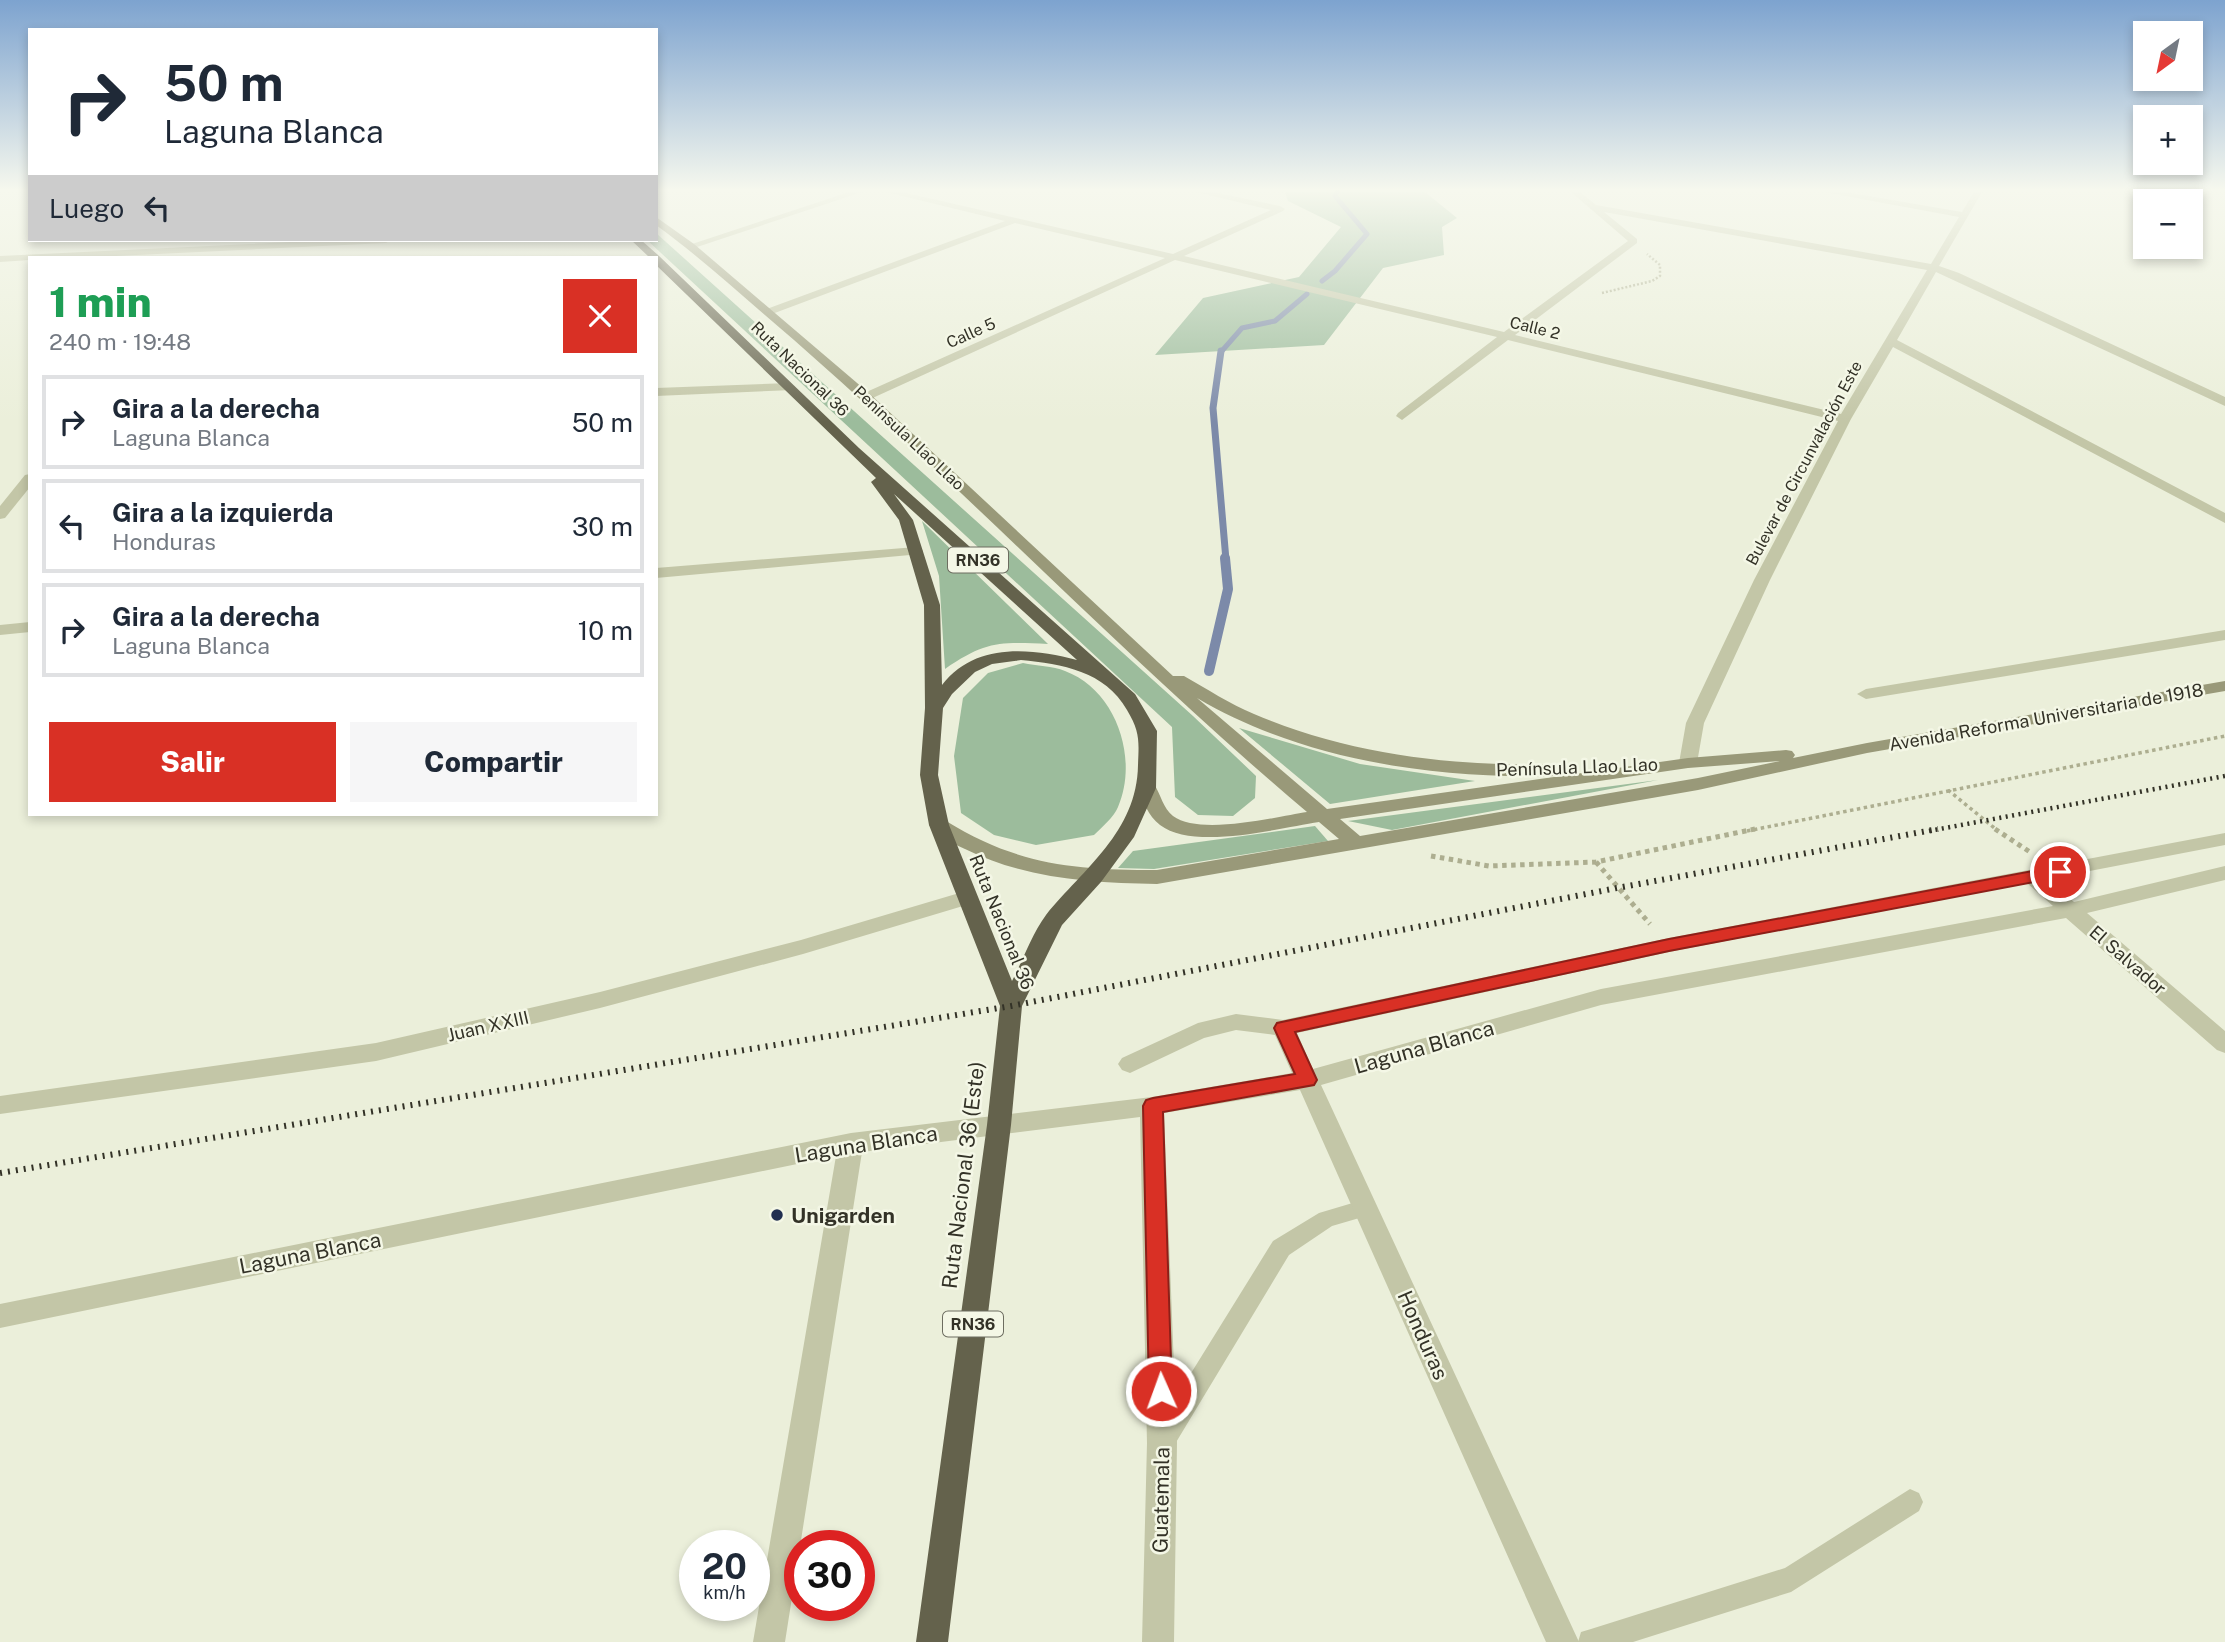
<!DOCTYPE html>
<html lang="es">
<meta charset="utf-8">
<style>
:root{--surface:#fff;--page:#f6f6f7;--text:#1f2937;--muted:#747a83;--line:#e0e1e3;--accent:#d93025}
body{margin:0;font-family:"Public Sans",sans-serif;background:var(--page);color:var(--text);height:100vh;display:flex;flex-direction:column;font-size:26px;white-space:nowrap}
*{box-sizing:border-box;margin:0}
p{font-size:23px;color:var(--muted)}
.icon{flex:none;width:38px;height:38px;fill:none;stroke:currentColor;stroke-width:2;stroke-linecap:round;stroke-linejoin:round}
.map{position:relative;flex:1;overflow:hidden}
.details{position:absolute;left:28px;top:256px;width:630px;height:560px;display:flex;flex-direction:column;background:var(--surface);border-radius:0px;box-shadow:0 4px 10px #0003}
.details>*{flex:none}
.guide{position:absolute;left:28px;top:28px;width:630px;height:214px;border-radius:0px;box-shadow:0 4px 10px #0003;background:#fff;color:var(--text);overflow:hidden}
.needle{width:46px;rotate:213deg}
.controls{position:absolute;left:2133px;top:21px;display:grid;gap:14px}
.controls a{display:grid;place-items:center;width:70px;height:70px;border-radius:0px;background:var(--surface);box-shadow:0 4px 10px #0003;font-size:35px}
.speed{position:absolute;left:679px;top:1530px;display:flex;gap:14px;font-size:35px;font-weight:700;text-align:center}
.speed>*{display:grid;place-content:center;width:91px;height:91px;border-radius:50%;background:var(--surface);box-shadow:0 4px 10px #0003;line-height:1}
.speed small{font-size:18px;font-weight:400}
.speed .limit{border:10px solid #d22;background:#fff;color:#111}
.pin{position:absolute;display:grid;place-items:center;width:60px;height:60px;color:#fff;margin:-30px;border:4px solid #fff;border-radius:50%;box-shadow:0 2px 7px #0007}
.me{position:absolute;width:77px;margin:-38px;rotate:358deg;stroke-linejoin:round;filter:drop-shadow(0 0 5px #0008)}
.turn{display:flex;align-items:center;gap:24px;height:147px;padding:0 21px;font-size:32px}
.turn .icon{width:91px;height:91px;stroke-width:2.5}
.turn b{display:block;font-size:49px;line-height:60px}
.then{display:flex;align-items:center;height:66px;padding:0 21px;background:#0003;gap:14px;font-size:26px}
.round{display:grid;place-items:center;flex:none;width:74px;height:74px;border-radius:0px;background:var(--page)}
.headline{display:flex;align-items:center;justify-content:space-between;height:119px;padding:0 21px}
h1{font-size:42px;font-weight:800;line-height:52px;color:#1e9e55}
.button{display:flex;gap:14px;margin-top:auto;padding:14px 21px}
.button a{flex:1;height:80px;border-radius:0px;background:var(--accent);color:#fff;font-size:28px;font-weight:800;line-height:80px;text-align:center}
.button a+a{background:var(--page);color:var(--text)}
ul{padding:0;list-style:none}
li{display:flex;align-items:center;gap:21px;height:94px;margin:0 14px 10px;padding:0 7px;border:4px solid var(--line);border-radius:0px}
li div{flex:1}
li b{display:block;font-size:26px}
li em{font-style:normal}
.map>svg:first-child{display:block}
</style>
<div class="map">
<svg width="2225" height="1642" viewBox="0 0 2225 1642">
<rect width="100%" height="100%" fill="#ebefda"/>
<g fill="#9cbc9c">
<polygon points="1285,192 1425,192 1457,218 1442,227 1444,255 1383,268 1324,345 1155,355 1203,298 1299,277 1341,227 1288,201"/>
<polygon points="656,233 1193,716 1256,776 1255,798 1233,816 1198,815 1175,797 1172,727 647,240 656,240"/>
<path d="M922 521 1048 644C999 642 986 641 945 669L939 576Z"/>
<path d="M1023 663C1036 666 1053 666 1065 671 1116 690 1139 758 1118 807 1114 817 1102 827 1094 835L1036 845 994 835 961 813 954 756 963 698 988 673Z"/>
<polygon points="1239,728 1360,764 1475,781 1330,804"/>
<polygon points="1658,780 1392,830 1348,821"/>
<polygon points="1315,826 1328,841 1154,869 1118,868 1133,851"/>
</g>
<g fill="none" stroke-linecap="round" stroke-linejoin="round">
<g stroke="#7c8aa9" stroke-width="5">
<polyline points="1322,281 1335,271 1367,234 1335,196 1337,192"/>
<polyline points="1221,352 1242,328 1275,321 1307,294"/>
</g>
<polyline stroke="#7c8aa9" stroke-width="7" points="1221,351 1213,408 1226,560"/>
<polyline stroke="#7c8aa9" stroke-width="10" points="1209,671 1228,589 1225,558"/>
<polyline stroke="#adae90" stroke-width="2.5" stroke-dasharray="2 2" stroke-linecap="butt" points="1602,293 1652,281 1660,276 1660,265 1647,254"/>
<g stroke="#adae90" stroke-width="3.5" stroke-dasharray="3.5 3.5" stroke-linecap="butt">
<polyline points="1948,790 1998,831"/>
<polyline points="1747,831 2225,736"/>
</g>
<g stroke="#adae90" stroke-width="5" stroke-dasharray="4.5 4.5" stroke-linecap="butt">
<polyline points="1995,829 2030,852"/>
<polyline points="1431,856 1489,866 1596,862 1755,829"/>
<polyline points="1596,862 1650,924"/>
</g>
<g fill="#c3c6a7" fill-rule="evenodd">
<polygon points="1366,1199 1373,1202 1377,1208 1373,1214 1332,1226 1289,1255 1175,1444 1166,1448 1157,1444 1154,1436 1157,1428 1273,1241 1319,1213"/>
<polygon points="1910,1489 1919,1493 1923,1502 1919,1511 1791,1592 1633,1642 1578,1642 1581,1632 1591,1629 1785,1568"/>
</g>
<g fill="#c3c6a7" fill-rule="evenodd">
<polygon points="849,192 862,192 694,248 686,246"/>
<path d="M886 192H902L1173 254 1271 210 1196 192H1213L1280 206 1285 209 1283 211 1184 256 1504 332 1628 241 1571 192H1580L1596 205 1931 264 1959 217 1824 192H1845L1962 212 1974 192H1982L1939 266 1959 273 2225 397V406L1936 272 1897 340 2225 513V523L1893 347 1851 419 1770 580 1704 723 1697 763 1688 768 1679 763 1686 723 1754 580 1838 421 1508 340 1402 420 1396 416 1398 413 1497 337 1175 260 866 401 862 400V394L1165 258 1015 223 772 314H764V310L1005 221ZM1604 212 1927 270 1841 414 1515 335 1637 243V239Z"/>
<polygon points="333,240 391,240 386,243 95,257 30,257 30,260 0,262 0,256"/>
<polygon points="789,383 795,387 793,390 656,396 656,388"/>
<polygon points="30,474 30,487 5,518 0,519 0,506 25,475"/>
<polygon points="916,547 921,548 923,551 921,554 656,578 656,568"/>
<polygon points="30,622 30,632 0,635 0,625"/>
<polygon points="2225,630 2225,640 1866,699 1857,694 1866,689"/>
<path d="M2225 833V845L2048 879 2074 902 2225 866V880L2087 913 2225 1031V1053L2217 1050 2066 918 1601 1005 1321 1085 1579 1642H1546L1300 1090 1164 1113 1177 1443 1174 1642H1142L1147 1443 1140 1117 862 1152 785 1642H753L836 1156 0 1328V1304L851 1133 1152 1097 1292 1073 1275 1035 1236 1030 1204 1038 1130 1073 1122 1070 1118 1064 1122 1058 1198 1023 1236 1014 1283 1020 1669 938ZM2027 883 2053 906 1601 989 1313 1069 1297 1033 1669 952Z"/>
<polygon points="966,891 973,893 976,898 973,903 803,954 600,1008 376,1061 0,1114 0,1096 376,1043 600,992 801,940"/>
</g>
<path fill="#999979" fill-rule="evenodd" d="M656 217 694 244 870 394 1173 676H1184C1207 689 1230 704 1254 714 1350 755 1455 767 1558 764L1567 770 1558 776C1436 779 1304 761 1197 698L1327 809 1688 758 1786 750 1792 751 1795 755 1793 758 1867 743 2225 681V691L1867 753 1698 790 1157 884C1091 883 1026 879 965 849 954 844 937 836 929 825L932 821H946C1017 865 1075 870 1157 870L1339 839 1319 822C1279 828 1194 851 1160 825 1148 816 1143 801 1138 788L1140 784H1154C1161 795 1163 808 1173 816 1200 836 1275 817 1307 812 1129 662 969 493 794 340 748 301 704 260 656 225ZM1780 761 1698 778 1360 836 1340 819 1688 768Z"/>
<path fill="#64624c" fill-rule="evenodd" d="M631 240H641L658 255 859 448 1135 694 1157 731 1156 788 1134 837 1101 882 1062 925 1022 1006 1011 1125 948 1642H916L987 1125 1000 1006 929 825 920 775 925 708 924 605 899 520 871 482 876 478 656 265V257H649ZM894 494 1077 660C1031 648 975 642 942 685L940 605 913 520ZM1021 660C1062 664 1105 671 1127 710 1140 732 1139 740 1138 765 1137 832 1084 868 1046 915 1032 934 1023 960 1012 981L949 825 938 775 943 708 952 694 975 672 992 664Z"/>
<polyline stroke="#333227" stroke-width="4.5" stroke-dasharray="2 4.5" stroke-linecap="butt" points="1929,831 2225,776"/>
<polyline stroke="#333227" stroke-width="6" stroke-dasharray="2 6" stroke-linecap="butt" points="0,1173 1011,1006 1617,888 1938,829"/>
</g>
<linearGradient id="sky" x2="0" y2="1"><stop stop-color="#7da3cf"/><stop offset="0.45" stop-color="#f6f8ee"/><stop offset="1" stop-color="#f6f8ee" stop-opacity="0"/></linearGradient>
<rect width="2225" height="422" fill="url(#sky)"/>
<polygon fill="#d93025" stroke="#8d1f18" stroke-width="2" points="2060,866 2066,868 2068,872 2066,876 1669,951 1295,1032 1317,1080 1314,1085 1163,1112 1172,1391 1169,1399 1161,1402 1152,1399 1149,1391 1143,1106 1146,1100 1153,1098 1295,1074 1274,1028 1277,1023 1669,939"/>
<circle fill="#212f50" stroke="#f4f7e6" stroke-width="2.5" cx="777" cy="1215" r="7"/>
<g text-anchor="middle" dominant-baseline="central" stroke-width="5" stroke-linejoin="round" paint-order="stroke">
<g font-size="16" fill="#333227" stroke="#f4f7e6">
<text transform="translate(1535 328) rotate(14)">Calle 2</text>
<text transform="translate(971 333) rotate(-24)">Calle 5</text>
<text transform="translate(800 369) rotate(44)">Ruta Nacional 36</text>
<text transform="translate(909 438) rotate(43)">Península Llao Llao</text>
<text transform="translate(1804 463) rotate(-62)">Bulevar de Circunvalación Este</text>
</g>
<g fill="#f4f7e6" stroke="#6d6d60" stroke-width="2">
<rect x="948" y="547.5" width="60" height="25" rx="5"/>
<rect x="943" y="1311.5" width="60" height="25" rx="5"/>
</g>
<g font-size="16" font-weight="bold" fill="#333227">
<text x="978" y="560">RN36</text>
<text x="973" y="1324">RN36</text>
</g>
<g font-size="18" fill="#333227" stroke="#f4f7e6">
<text transform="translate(2046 717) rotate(-10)">Avenida Reforma Universitaria de 1918</text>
<text transform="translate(1577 767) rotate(-2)">Península Llao Llao</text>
<text transform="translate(1002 922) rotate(68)">Ruta Nacional 36</text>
<text transform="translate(2128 960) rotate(41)">El Salvador</text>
<text transform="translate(488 1026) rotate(-13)">Juan XXIII</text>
</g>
<g font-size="21" fill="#333227" stroke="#f4f7e6">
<text transform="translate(1424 1047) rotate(-16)">Laguna Blanca</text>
<text transform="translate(866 1144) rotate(-9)">Laguna Blanca</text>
<text transform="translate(963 1175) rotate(-83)">Ruta Nacional 36 (Este)</text>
<text transform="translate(310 1253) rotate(-11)">Laguna Blanca</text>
<text transform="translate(1423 1335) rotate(66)">Honduras</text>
<text transform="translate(1161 1500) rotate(-89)">Guatemala</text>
</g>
<g font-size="21" font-weight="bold" fill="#333227" stroke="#f4f7e6" text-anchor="start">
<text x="791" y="1215">Unigarden</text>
</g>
</g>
</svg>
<div class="controls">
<a><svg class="needle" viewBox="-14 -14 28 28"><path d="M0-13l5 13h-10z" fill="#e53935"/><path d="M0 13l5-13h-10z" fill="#747a83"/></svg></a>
<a>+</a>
<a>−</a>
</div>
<div class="speed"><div>20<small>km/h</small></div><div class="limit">30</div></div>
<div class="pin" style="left:2060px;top:872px;background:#d93025"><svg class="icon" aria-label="arrive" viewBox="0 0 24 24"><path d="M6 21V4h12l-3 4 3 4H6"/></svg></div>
<svg class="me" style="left:1161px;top:1391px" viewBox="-20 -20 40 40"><circle r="17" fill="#d93025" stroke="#fff" stroke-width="3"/><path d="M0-11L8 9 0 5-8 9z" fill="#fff"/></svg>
<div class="guide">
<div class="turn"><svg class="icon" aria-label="right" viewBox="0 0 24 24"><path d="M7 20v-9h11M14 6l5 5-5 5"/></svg><div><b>50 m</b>Laguna Blanca</div></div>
<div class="then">Luego<svg class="icon" aria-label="left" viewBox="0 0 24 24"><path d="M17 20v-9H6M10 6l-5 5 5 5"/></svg></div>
</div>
<section class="details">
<div class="headline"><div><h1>1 min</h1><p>240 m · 19:48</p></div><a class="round" style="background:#d93025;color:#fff"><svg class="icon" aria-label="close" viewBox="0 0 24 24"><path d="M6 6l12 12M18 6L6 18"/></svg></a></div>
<ul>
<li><svg class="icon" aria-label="right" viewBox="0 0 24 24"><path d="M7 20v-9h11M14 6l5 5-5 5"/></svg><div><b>Gira a la derecha</b><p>Laguna Blanca</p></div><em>50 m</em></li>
<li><svg class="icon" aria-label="left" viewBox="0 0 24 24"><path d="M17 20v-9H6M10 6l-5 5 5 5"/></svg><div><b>Gira a la izquierda</b><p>Honduras</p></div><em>30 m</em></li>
<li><svg class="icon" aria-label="right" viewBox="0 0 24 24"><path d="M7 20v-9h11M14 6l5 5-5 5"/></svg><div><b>Gira a la derecha</b><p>Laguna Blanca</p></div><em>10 m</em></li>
</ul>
<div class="button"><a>Salir</a><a>Compartir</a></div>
</section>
</div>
